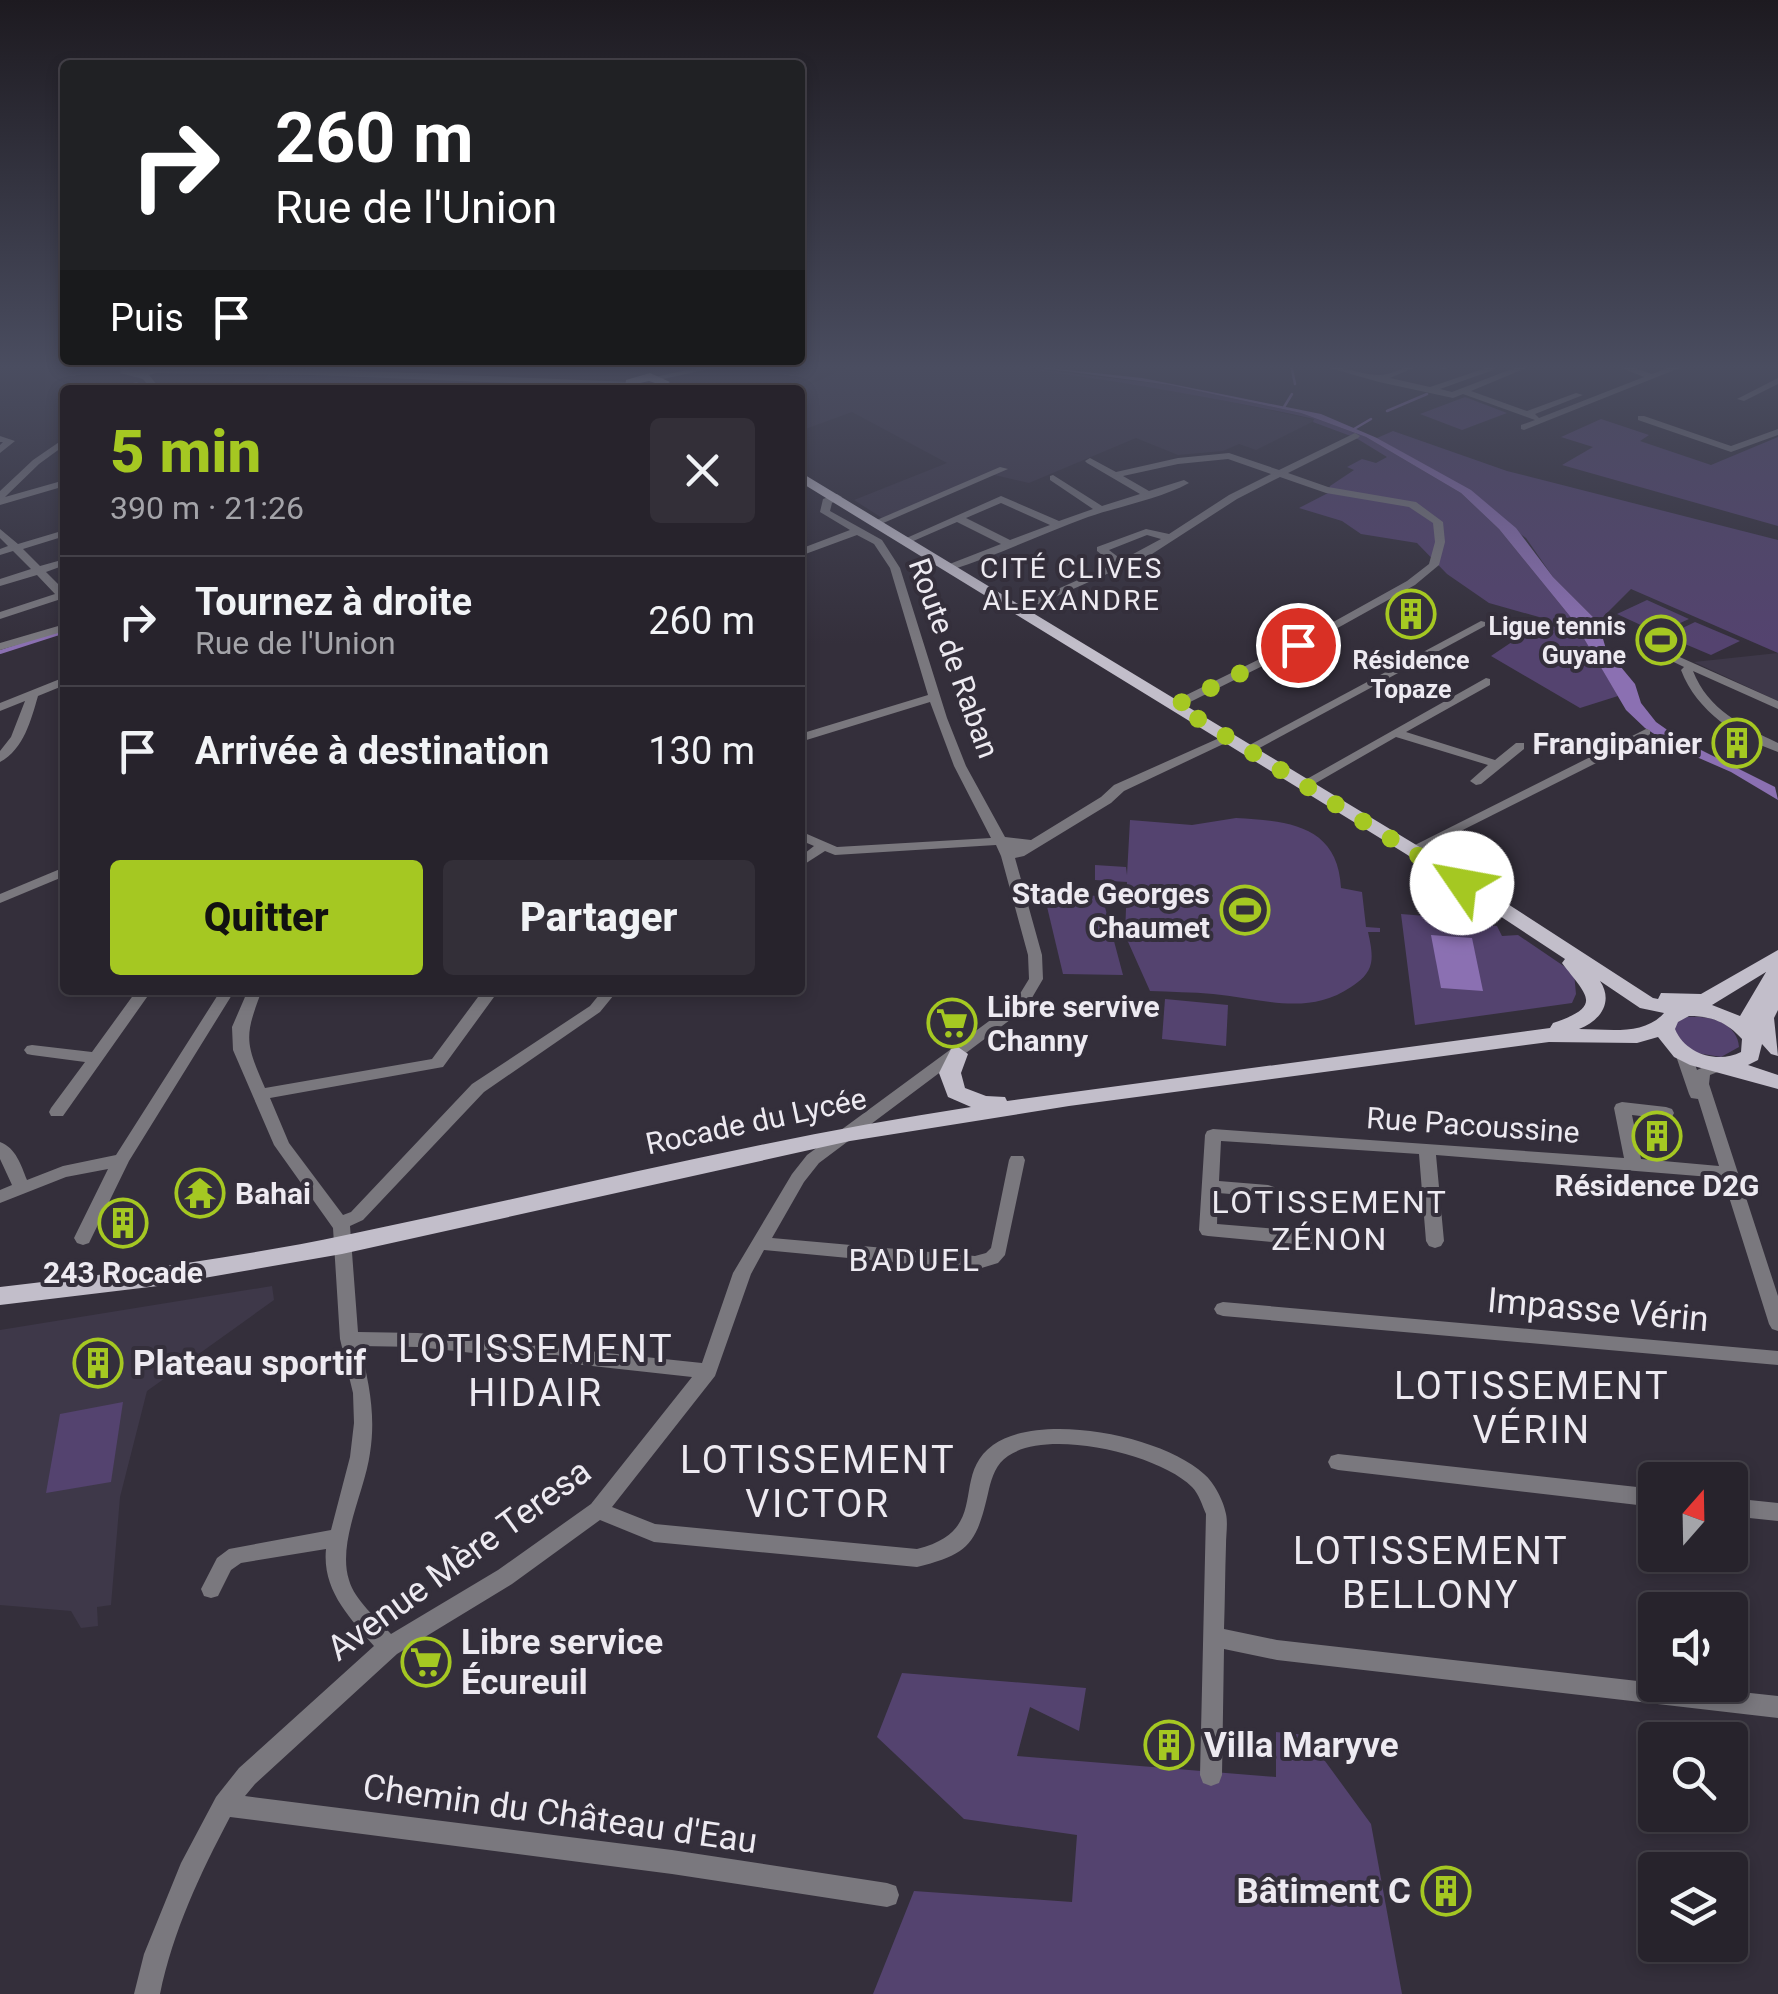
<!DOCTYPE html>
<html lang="fr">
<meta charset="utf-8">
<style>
:root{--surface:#27232c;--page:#332f38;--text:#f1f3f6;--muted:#a4a4a9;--line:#434048;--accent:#a5c822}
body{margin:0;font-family:Roboto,sans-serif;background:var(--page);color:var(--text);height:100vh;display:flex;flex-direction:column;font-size:38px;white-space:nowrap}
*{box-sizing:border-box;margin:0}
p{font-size:32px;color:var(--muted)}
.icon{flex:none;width:55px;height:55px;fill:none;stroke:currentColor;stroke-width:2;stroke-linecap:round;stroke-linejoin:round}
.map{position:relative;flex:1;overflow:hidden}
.drawer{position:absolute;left:60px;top:385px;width:745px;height:610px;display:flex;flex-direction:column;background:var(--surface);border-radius:10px;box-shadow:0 5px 15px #0003,0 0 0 2px var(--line)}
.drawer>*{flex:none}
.top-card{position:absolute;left:60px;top:60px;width:745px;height:305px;border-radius:10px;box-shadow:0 5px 15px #0003,0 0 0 2px var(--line);background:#202124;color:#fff;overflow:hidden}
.needle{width:65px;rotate:20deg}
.buttons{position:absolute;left:1638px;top:1462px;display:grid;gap:20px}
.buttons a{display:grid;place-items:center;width:110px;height:110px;border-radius:10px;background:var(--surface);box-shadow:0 5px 15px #0003,0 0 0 2px var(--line);font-size:50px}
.pin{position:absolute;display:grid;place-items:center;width:85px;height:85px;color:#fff;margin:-42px;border:5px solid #fff;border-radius:50%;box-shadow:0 2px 10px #0007}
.me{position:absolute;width:110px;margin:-55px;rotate:303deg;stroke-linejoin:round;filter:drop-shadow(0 0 8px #0008)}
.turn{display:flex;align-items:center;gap:35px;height:210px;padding:0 50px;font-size:45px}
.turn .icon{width:130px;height:130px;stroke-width:2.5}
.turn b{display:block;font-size:70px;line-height:85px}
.then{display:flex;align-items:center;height:95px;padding:0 50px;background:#0003;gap:20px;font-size:38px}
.round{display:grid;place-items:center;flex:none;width:105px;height:105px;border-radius:10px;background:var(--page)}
.head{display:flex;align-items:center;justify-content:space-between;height:170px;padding:0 50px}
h1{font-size:60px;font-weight:800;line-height:75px;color:var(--accent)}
.cta{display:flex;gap:20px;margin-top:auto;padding:20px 50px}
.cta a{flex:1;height:115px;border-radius:10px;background:var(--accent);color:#111;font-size:40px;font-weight:800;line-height:115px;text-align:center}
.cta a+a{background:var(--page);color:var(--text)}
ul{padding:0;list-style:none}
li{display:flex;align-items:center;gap:30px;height:130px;padding:0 50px;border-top:2px solid var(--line)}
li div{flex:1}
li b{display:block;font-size:38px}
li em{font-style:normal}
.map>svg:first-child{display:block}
</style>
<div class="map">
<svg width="1778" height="1994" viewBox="0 0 1778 1994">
<rect width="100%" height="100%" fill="#342f3b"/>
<g fill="#3e3849">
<polygon points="851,365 1000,365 1165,388 1316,420 1256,450 1239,444 1223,451 1178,455 1136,438 1029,483 990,474 882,518 854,500 947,463 852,412 800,431 799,390"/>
<polygon points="269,374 521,383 588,388 203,390 209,384 230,385 236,379 264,380"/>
<polygon points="1778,653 1778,701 1694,662"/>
<polygon points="272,1286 274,1300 147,1391 120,1497 111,1605 97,1607 98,1626 81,1628 71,1611 0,1605 0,1330"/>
</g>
<g fill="#54436f">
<path d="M1000 365 1170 385 1301 413 1366 437 1461 493 1499 529 1573 620 1618 696 1580 708 1491 656 1546 619 1489 603 1447 574 1417 543 1361 534 1342 521 1299 508 1328 493 1330 486 1354 470 1347 467 1362 459 1376 463 1387 457 1356 438 1313 422 1314 419C1210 396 1106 379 1000 365Z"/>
<polygon points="1465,397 1507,413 1462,430 1420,414"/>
<polygon points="1601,419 1649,435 1640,441 1711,465 1778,437 1778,526 1562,465 1593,447 1561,437"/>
<polygon points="1393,431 1507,471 1778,540 1778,653 1631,589 1598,622 1553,577 1526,538 1424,465 1377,438"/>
<polygon points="1647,600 1689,619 1658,633 1617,614"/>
<polygon points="1695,622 1740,641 1711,655 1666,636"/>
<path d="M1236 818C1288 821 1338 825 1341 888L1362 892 1366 927 1380 928V932H1368C1370 941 1373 954 1371 963 1369 974 1360 981 1351 987 1307 1017 1261 998 1213 994 1192 992 1171 992 1150 991L1125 935 1127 882 1095 880V865L1126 867 1127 875 1130 820 1192 825Z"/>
<polygon points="1044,894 1102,896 1123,975 1063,974"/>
<polygon points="1401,914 1476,920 1477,924 1497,926 1502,936 1518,935 1574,973 1576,994 1572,1003 1415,1025"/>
<polygon points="1165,999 1228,1005 1226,1046 1162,1039"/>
<path d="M1687 1017C1709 1015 1737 1022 1739 1047L1721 1057 1691 1052 1673 1034 1674 1023Z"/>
<polygon points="123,1402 111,1482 46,1493 60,1414"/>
<polygon points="902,1673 1086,1688 1079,1731 1030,1707 1017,1756 1276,1777 1276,1732 1306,1735 1371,1824 1402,1994 873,1994 914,1891 1072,1902 1077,1835 964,1819 877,1737"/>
</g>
<g fill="#8b70b2">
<polygon points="1019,365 1142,378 1321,414 1377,438 1471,490 1516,528 1553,577 1598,622 1606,649 1635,684 1641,703 1656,722 1683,741 1775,787 1778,800 1731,772 1676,748 1645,728 1626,710 1573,620 1499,529 1461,493 1366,437 1301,413 1170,385"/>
<polygon points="1431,935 1472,938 1483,991 1441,988"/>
</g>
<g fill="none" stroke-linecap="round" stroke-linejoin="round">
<g stroke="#8b70b2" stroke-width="2.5">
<polyline points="1291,365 1295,384"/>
<polyline points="1284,407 1292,394"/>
<polyline points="1387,411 1427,394"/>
<polyline points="1354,429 1371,419"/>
</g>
<polyline stroke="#8b70b2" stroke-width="4" points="0,652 65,631"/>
<g fill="#7a787e" fill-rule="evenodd">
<path d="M122 365H130L128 370C143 373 151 365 164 365L162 367 312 369 630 382 634 385 630 388 312 375 156 373 149 375 161 390H152L143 379 120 373Z"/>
<polygon points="710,365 727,365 654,381 650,378"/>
<path d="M1319 365C1340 365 1361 375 1379 375 1393 375 1405 365 1420 365L1390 378 1430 387 1489 367 1496 369 1440 389 1452 392 1522 365H1533L1471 391 1527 411 1576 393 1583 395 1535 414 1539 418 1644 377 1614 365H1626L1652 374 1675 365H1687L1524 430 1521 429V425L1535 420 1463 394 1453 398 1379 382Z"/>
<polygon points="1433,365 1446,365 1448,367 1444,370"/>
<polygon points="1778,378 1778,384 1744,401 1737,399"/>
<polygon points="137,382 141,385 140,387 104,390"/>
<polygon points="1638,416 1644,416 1731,446 1778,429 1778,435 1731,452 1638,420"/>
<path d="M1355 433 1360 436 1358 438 1288 473 1328 487 1416 502 1443 522 1445 542 1439 565 1415 585 1325 635 1176 709 1172 708V702L1317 631 1407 581 1429 564 1435 542 1433 523 1409 507 1326 493 1280 477 1237 499 1152 554 1019 613 1013 610 1015 608 1114 564 1097 551V547L1146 529 1169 534 1229 495 1271 474 1228 459 1178 464 1123 476 1149 491 1184 480 1189 483C1160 499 1120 506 1088 517 1041 534 999 555 951 570L947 569V565L1001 544 957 522 911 542 902 540 1001 496 1059 521 1093 509 1050 480V476L1053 475 1102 506 1140 494 1087 463 1085 461 1090 458 1116 472 1178 458 1229 453 1279 470ZM1001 503 1050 525 1010 540 966 518ZM1147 535 1161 539 1122 560 1109 550Z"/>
<polygon points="0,436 15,441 0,453 0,445 3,442 0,442"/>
<polygon points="65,438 65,445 39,464 5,497 65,480 65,486 0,505 0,491 33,460"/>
<polygon points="1000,467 1008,469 881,524 872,522"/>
<path d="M837 494 842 497 832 503 830 511 882 540 900 568 947 718 966 766 1005 837 1031 840 1101 797 1114 785 1226 735 1230 734 1236 738 1124 791 1111 803 1024 856 1015 858 1042 955 1043 979 1026 1008 819 1163 804 1182 772 1238 975 1256 986 1253 991 1248 1009 1160 1011 1156H1023L1025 1160 1005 1255 998 1263 975 1270 764 1250 751 1274 715 1376 612 1507 655 1524 917 1549C993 1530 949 1477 993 1445 1041 1411 1163 1436 1204 1474 1214 1482 1224 1502 1226 1514 1228 1523 1226 1535 1226 1545 1225 1573 1225 1601 1224 1629L1277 1640 1655 1683V1685H1676L1778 1696V1718L1277 1660 1224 1649 1222 1775 1219 1783 1211 1786 1203 1783 1200 1775 1206 1514C1202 1505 1199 1494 1192 1487 1159 1454 1048 1428 1008 1456 996 1464 992 1477 989 1489 977 1542 971 1554 917 1567L654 1542 600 1520 512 1584 397 1654 255 1784 245 1796 672 1850 887 1883 896 1886 899 1895 896 1904 887 1907 672 1874 230 1817C200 1874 173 1931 160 1994H134L144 1954 181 1863 216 1797 239 1768 374 1646C349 1617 322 1590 326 1549L241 1563 231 1570 218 1596 211 1598 204 1596 201 1589 217 1558 229 1549 331 1530 350 1457 354 1423 353 1393 340 1339 333 1228 274 1145 233 1050 232 1027 248 990H262C244 1037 245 1042 265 1088L432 1059 478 997 477 990H491L494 997 443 1067 270 1098 289 1143 343 1215 351 1212 472 1084 590 1006 603 990H618L600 1012 484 1092 363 1220 350 1226 358 1332 418 1333 702 1363 733 1273 792 1174 807 1155 1015 1002 1029 979 1028 955 1001 856 996 845 835 855 825 851 800 867V857L814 846 800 840V831L837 847 991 838 954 766 930 702 800 742V734L928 695 890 568 874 544 857 535 800 556V549L850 530 820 512 823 499ZM360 1346 418 1347 692 1377 591 1504 498 1570 391 1634C377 1618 355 1601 349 1580 337 1542 365 1491 370 1453 376 1415 369 1383 360 1346Z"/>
<polygon points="0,529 18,544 65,530 65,536 23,549 40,566 65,559 65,565 46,572 65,591 65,600 61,599 0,619 0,612 55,594 37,575 0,586 0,579 31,569 13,551 0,555 0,549 8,546 0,538"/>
<polygon points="1481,621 1485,622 1485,626 1252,752 1244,752 1242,749"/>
<polygon points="65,624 65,631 0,650 0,643"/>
<path d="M1655 646 1778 701V709L1693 671C1708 710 1743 726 1778 743V752C1737 737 1697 712 1681 670L1684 667 1651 651V647Z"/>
<path d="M65 677V685L38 696C31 720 24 749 0 762V751L11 737 25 701 0 711V703Z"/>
<polygon points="1486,678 1490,679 1490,685 1406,732 1495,760 1516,743 1524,743 1524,749 1481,784 1476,785 1470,781 1488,765 1396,737 1309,787 1304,788 1298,784"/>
<polygon points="1646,729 1650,730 1650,736 1417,853 1407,853 1405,850"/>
<polygon points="65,867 65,876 0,903 0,894"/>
<polygon points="137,990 152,990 63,1116 51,1116 49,1112 51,1108 85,1062 32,1055 27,1054 24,1050 27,1046 32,1045 92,1052"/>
<path d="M221 990H235L129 1161 89 1243 83 1245 77 1243 74 1238 108 1169 66 1177 0 1203V1190L12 1185 0 1159V1142C16 1148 21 1165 27 1180L63 1166 116 1155Z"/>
<polygon points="1683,1048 1691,1053 1697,1070 1719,1060 1727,1065 1725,1069 1710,1075 1709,1084 1778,1296 1778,1331 1772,1329 1769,1324 1723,1178 1436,1155 1444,1241 1441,1246 1435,1248 1429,1246 1426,1241 1419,1154 1221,1141 1219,1181 1268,1185 1274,1187 1276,1191 1274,1195 1268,1197 1218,1193 1217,1224 1315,1232 1321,1234 1324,1239 1321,1244 1315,1246 1208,1236 1202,1235 1199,1230 1205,1135 1207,1131 1213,1129 1624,1158 1614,1108 1616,1104 1622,1102 1666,1107 1672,1109 1674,1113 1672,1117 1666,1119 1632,1115 1641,1159 1719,1166 1698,1099 1691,1098 1689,1094 1675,1053"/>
<polygon points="1223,1302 1778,1351 1778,1365 1223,1316 1217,1314 1214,1309 1217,1304"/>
<polygon points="1338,1454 1655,1489 1655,1507 1338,1470 1331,1468 1328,1462 1331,1456"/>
<polygon points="1730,1498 1778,1503 1778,1521 1730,1516"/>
</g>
<g fill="#c2beca" fill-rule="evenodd">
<polygon points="650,373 670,382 664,386 649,381 636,384 645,390 628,390 625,387 626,380"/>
<path d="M800 472 1418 846 1653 998 1658 999 1661 993 1701 994 1778 950V1010L1774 1018 1778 1056 1771 1054 1762 1044 1758 1060 1748 1065 1778 1075V1089L1690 1065 1674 1057 1658 1037 1637 1043 1549 1042 1069 1106 850 1141 342 1254 158 1286 0 1305V1287C116 1273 232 1259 346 1235 554 1192 760 1139 971 1107L948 1097 939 1073 951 1049 958 1047 968 1054 961 1073 965 1088 986 1096 1005 1097 1007 1101 1550 1028 1553 1023C1604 1006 1587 996 1562 963L1565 959 1406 854 800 482ZM1766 972 1740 1016 1712 1005ZM1600 981 1640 1008 1664 1013C1644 1036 1608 1029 1579 1029 1600 1021 1614 1002 1600 981ZM1689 1016C1711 1016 1727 1022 1742 1039L1741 1052C1718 1064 1685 1054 1675 1029L1678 1022Z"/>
</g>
</g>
<linearGradient id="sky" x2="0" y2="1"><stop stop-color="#1d1a20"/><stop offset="0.57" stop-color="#4a4d60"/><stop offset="1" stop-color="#4a4d60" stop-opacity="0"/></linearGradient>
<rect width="1778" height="644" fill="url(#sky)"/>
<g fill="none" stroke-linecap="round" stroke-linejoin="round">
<polyline stroke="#a5c822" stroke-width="18" stroke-dasharray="0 32.4" points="1298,645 1176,705 1462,883"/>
</g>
<defs>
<g id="building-ring" transform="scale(2.5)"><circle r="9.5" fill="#342f3b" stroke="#a5c822" stroke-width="1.5"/><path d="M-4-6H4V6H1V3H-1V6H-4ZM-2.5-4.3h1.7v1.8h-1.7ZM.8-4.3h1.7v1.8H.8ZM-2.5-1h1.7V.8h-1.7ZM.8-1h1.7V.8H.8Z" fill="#a5c822"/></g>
<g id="stadium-ring" transform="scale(2.5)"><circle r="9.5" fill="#342f3b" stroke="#a5c822" stroke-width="1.5"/><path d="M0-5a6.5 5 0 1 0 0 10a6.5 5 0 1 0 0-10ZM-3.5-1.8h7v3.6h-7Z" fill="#a5c822"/></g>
<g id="supermarket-ring" transform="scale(2.5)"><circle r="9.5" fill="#342f3b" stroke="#a5c822" stroke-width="1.5"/><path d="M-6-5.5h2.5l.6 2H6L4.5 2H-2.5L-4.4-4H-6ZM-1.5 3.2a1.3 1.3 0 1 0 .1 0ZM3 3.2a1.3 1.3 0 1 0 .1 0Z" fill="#a5c822"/></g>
<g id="temple-ring" transform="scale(2.5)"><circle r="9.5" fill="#342f3b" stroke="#a5c822" stroke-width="1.5"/><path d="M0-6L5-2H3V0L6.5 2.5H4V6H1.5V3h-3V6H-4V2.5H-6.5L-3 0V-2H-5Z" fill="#a5c822"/></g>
</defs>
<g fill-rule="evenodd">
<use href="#building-ring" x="1411" y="614"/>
<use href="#stadium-ring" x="1661" y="640"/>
<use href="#building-ring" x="1737" y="743"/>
<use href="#stadium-ring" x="1245" y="910"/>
<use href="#supermarket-ring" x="952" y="1023"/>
<use href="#building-ring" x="1657" y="1136"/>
<use href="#temple-ring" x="200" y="1193"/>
<use href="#building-ring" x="123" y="1223"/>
<use href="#building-ring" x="98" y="1363"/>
<use href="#supermarket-ring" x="426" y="1662"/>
<use href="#building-ring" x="1169" y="1745"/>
<use href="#building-ring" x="1446" y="1891"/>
</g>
<g text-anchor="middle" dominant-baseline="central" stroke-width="8" stroke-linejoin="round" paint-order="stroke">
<g font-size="25" font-weight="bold" fill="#edeaf1" stroke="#342f3b" text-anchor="end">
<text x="1626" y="626">Ligue tennis<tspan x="1626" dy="29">Guyane</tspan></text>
<text x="1411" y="660" text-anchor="middle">Résidence<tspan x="1411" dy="29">Topaze</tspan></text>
</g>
<g font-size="28" letter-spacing="2.5" fill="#edeaf1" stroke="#342f3b">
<text x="1072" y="568">CITÉ CLIVES<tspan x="1072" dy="32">ALEXANDRE</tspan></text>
</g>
<g font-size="30" fill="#edeaf1" stroke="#342f3b">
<text transform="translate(954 658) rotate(70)">Route de Raban</text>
<text transform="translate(756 1121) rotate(-12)">Rocade du Lycée</text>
<text transform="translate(1473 1125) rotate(4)">Rue Pacoussine</text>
</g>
<g font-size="30" font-weight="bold" fill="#edeaf1" stroke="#342f3b" text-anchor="end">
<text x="1702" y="743">Frangipanier</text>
<text x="1210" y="893">Stade Georges<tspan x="1210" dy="34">Chaumet</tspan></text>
<text x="987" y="1006" text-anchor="start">Libre servive<tspan x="987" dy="34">Channy</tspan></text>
<text x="1657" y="1185" text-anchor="middle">Résidence D2G</text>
<text x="235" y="1193" text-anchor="start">Bahai</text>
<text x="123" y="1272" text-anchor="middle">243 Rocade</text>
</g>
<g font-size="32" letter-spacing="2.5" fill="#edeaf1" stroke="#342f3b">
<text x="1330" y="1202">LOTISSEMENT<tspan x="1330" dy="37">ZÉNON</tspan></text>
<text x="915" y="1260">BADUEL</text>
</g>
<g font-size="35" fill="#edeaf1" stroke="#342f3b">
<text transform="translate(1598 1310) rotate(5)">Impasse Vérin</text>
<text transform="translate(459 1560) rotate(-36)">Avenue Mère Teresa</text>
<text transform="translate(560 1814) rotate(8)">Chemin du Château d'Eau</text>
</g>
<g font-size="35" font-weight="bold" fill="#edeaf1" stroke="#342f3b" text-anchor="start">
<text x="133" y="1363">Plateau sportif</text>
<text x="461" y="1642">Libre service<tspan x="461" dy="40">Écureuil</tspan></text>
<text x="1204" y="1745">Villa Maryve</text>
<text x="1411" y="1891" text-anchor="end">Bâtiment C</text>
</g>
<g font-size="38" letter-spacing="2.5" fill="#edeaf1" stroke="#342f3b">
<text x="536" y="1349">LOTISSEMENT<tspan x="536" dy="44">HIDAIR</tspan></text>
<text x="1532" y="1386">LOTISSEMENT<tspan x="1532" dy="44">VÉRIN</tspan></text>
<text x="818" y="1460">LOTISSEMENT<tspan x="818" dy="44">VICTOR</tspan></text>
<text x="1431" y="1551">LOTISSEMENT<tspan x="1431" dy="44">BELLONY</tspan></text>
</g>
</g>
</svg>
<div class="buttons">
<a><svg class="needle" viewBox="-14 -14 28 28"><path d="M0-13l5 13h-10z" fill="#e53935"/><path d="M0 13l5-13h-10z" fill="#a4a4a9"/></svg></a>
<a><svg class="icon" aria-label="sound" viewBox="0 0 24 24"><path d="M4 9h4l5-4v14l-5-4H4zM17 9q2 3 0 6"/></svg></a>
<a><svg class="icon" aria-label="search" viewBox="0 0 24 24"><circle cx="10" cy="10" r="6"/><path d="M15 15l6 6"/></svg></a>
<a><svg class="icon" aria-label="layers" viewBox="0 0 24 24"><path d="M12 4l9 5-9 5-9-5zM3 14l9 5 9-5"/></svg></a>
</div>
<div class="pin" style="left:1298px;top:645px;background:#d93025"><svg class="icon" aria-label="arrive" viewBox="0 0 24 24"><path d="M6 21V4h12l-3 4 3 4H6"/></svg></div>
<svg class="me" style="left:1462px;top:883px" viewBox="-20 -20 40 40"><circle r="19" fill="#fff"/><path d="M0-13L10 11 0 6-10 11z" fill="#a5c822"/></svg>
<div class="top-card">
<div class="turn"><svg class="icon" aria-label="right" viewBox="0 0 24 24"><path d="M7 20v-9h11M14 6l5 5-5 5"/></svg><div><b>260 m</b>Rue de l'Union</div></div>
<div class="then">Puis<svg class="icon" aria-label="arrive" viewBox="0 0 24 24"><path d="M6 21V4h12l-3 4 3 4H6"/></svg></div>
</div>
<section class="drawer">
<div class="head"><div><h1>5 min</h1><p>390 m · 21:26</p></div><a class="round"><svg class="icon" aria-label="close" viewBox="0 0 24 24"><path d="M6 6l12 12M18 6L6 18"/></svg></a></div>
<ul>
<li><svg class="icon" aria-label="right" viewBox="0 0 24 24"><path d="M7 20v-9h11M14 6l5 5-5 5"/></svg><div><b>Tournez à droite</b><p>Rue de l'Union</p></div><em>260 m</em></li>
<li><svg class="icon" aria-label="arrive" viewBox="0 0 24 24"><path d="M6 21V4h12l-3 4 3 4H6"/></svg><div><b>Arrivée à destination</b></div><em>130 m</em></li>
</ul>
<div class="cta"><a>Quitter</a><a>Partager</a></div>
</section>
</div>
